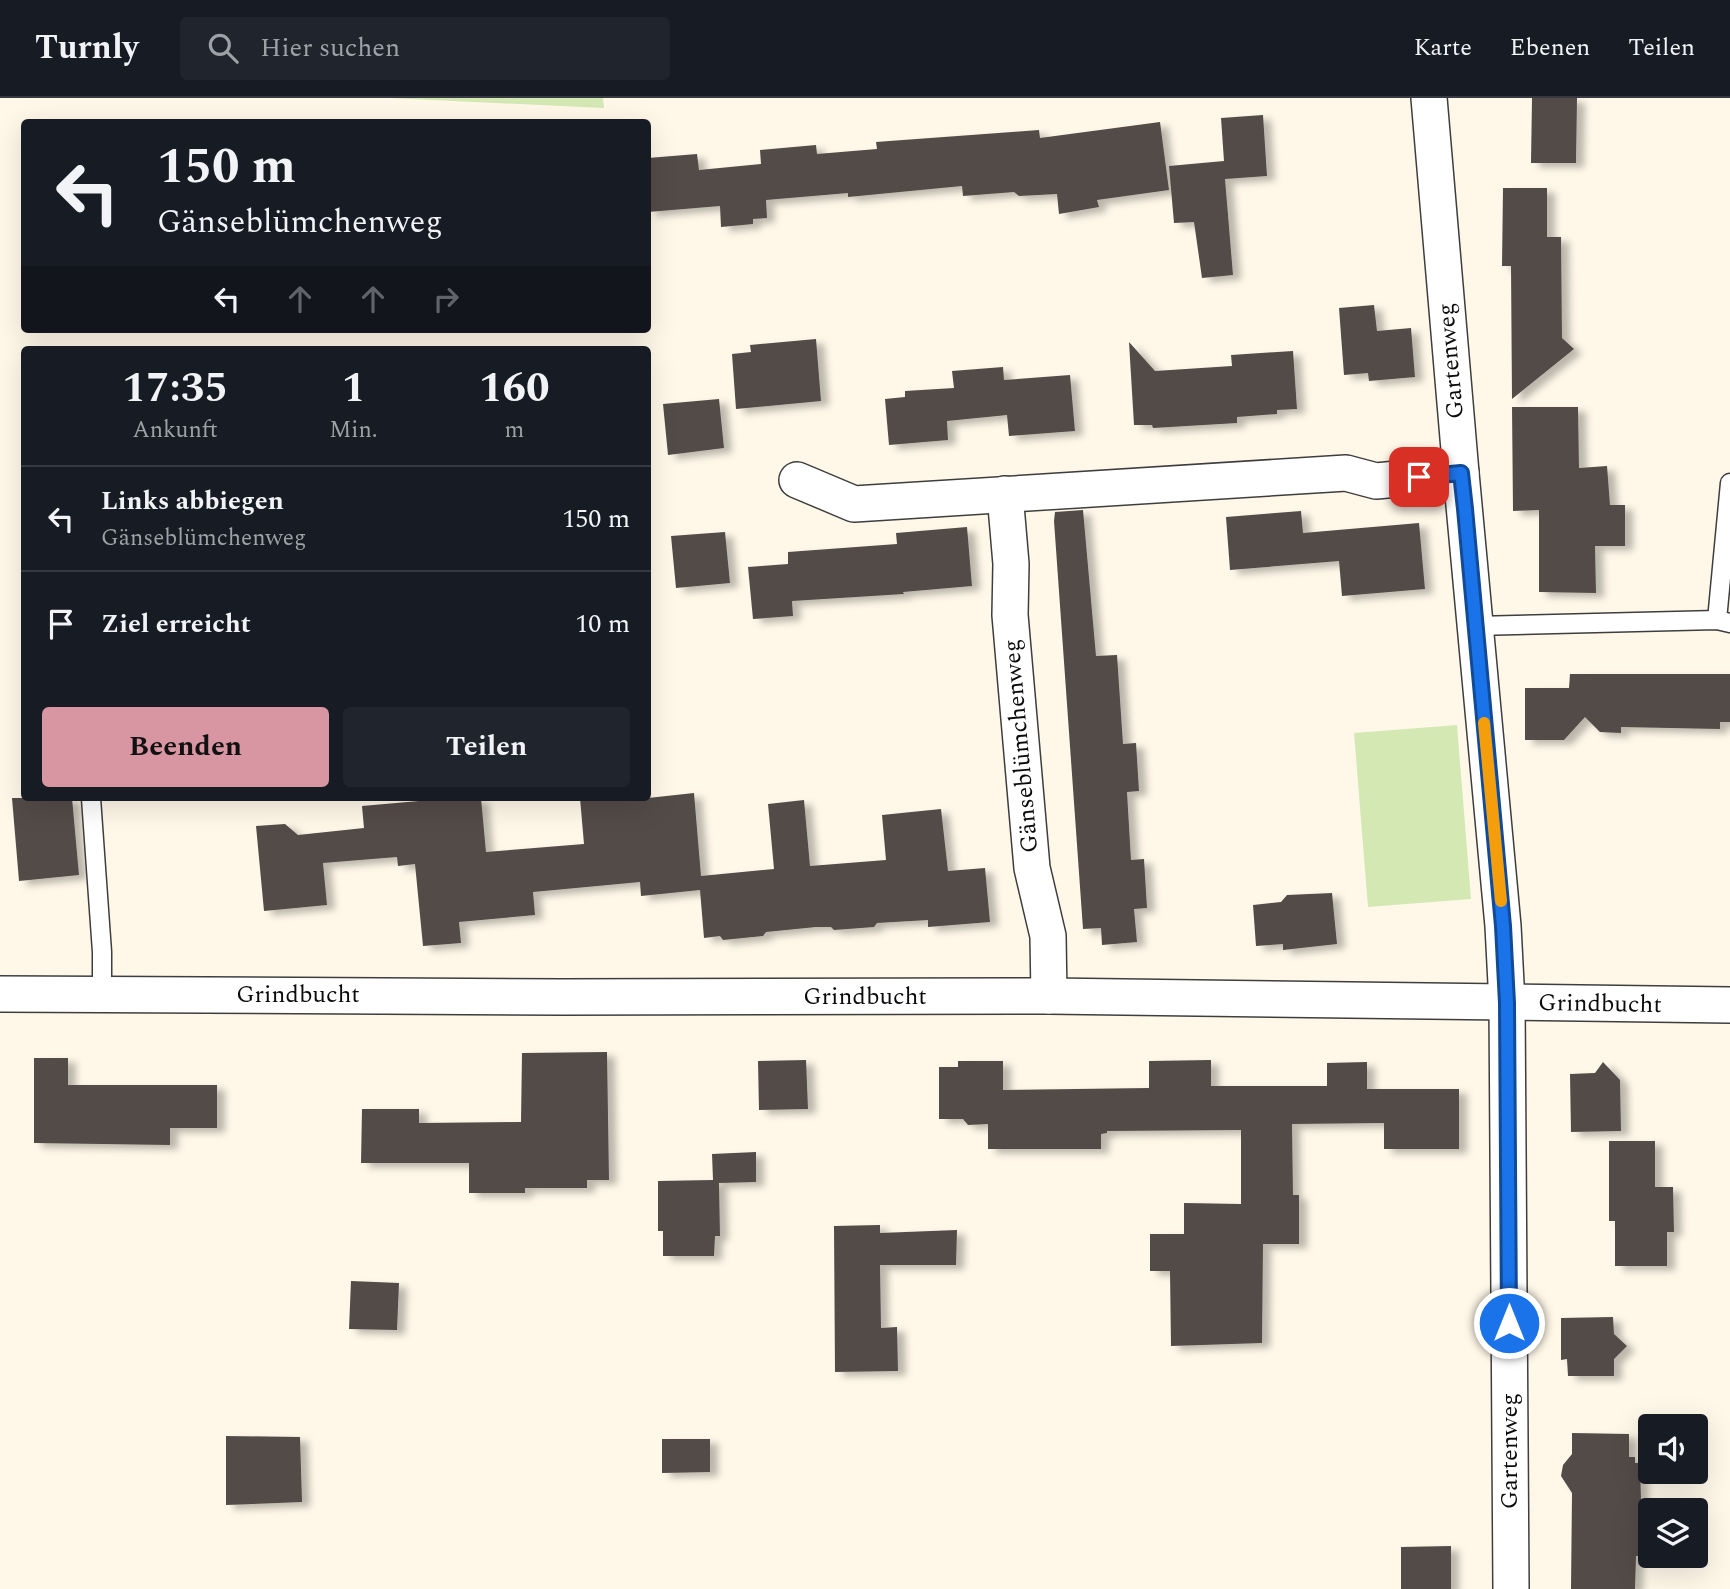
<!DOCTYPE html>
<html lang="de">
<meta charset="utf-8">
<style>
:root{--surface:#171b24;--page:#20242c;--text:#f1f3f6;--muted:#9ea1a6;--line:#363941;--accent:#d796a2}
body{margin:0;font-family:Spectral,serif;background:var(--page);color:var(--text);height:100vh;display:flex;flex-direction:column;font-size:26px;white-space:nowrap}
*{box-sizing:border-box;margin:0}
p{font-size:23px;color:var(--muted)}
.icon{flex:none;width:38px;height:38px;fill:none;stroke:currentColor;stroke-width:2;stroke-linecap:round;stroke-linejoin:round}
.map{position:relative;flex:1;overflow:hidden}
.drawer{position:absolute;left:21px;top:248px;width:630px;height:455px;display:flex;flex-direction:column;background:var(--surface);border-radius:7px;box-shadow:0 7px 28px #0002}
.drawer>*{flex:none}
.hud{position:absolute;left:21px;top:21px;width:630px;height:214px;border-radius:7px;box-shadow:0 7px 28px #0002;background:#171b24;color:var(--text);overflow:hidden}
.tools{position:absolute;left:1638px;top:1316px;display:grid;gap:14px}
.tools a{display:grid;place-items:center;width:70px;height:70px;border-radius:7px;background:var(--surface);box-shadow:0 7px 28px #0002;font-size:35px}
.pin{position:absolute;display:grid;place-items:center;width:60px;height:60px;color:#fff;margin:-30px;border-radius:14px;box-shadow:0 4px 10px #0006}
.me{position:absolute;width:77px;margin:-38px;rotate:0deg;stroke-linejoin:round;filter:drop-shadow(0 0 5px #0008)}
.turn{display:flex;align-items:center;gap:24px;height:147px;padding:0 21px;font-size:32px}
.turn .icon{width:91px;height:91px;stroke-width:2.5}
.turn b{display:block;font-size:49px;line-height:60px}
.lanes{display:flex;align-items:center;height:66px;padding:0 21px;background:#0003;justify-content:center;gap:35px;direction:ltr}
.lanes .off{opacity:.35}
.eta{display:flex;justify-content:space-evenly;align-items:center;height:119px;text-align:center}
.eta b{font-size:42px;font-weight:700;line-height:49px}
.button{display:flex;gap:14px;margin-top:auto;padding:14px 21px}
.button a{flex:1;height:80px;border-radius:7px;background:var(--accent);color:#111;font-size:28px;font-weight:700;line-height:80px;text-align:center}
.button a+a{background:var(--page);color:var(--text)}
ul{padding:0;list-style:none}
li{display:flex;align-items:center;gap:21px;height:105px;padding:0 21px;border-top:2px solid var(--line)}
li div{flex:1}
li b{display:block;font-size:26px}
li em{font-style:normal}
header{display:flex;align-items:center;gap:42px;box-sizing:border-box;height:98px;padding:0 35px;background:var(--surface);border-bottom:2px solid var(--line)}
header strong{font-size:33px}
nav{display:flex;gap:38px;margin-inline-start:auto;font-size:24px}
.search{width:490px;height:63px;background:var(--page);display:flex;align-items:center;gap:18px;box-sizing:border-box;padding:0 24px;border-radius:7px;color:var(--muted);font-size:26px}
.map>svg:first-child{display:block}
</style>
<header>
<strong>Turnly</strong>
<div class="search"><svg class="icon" aria-label="search" viewBox="0 0 24 24"><circle cx="10" cy="10" r="6"/><path d="M15 15l6 6"/></svg>Hier suchen</div>
<nav><a>Karte</a><a>Ebenen</a><a>Teilen</a></nav>
</header>
<div class="map">
<svg width="1730" height="1491" viewBox="0 0 1730 1491">
<defs>
<filter id="shadow"><feDropShadow dx="8" dy="4.5" stdDeviation="3.5" flood-color="#0004"/></filter>
</defs>
<rect width="100%" height="100%" fill="#fff8e9"/>
<g fill="#d4e8b4">
<polygon points="389,0 603,0 604,10"/>
<polygon points="1457,627 1471,801 1368,809 1354,635"/>
</g>
<g fill="#534b47" filter="url(#shadow)">
<polygon points="1532,0 1577,0 1576,65 1531,65"/>
<polygon points="1263,17 1267,78 1225,81 1233,177 1202,180 1194,124 1174,125 1169,68 1224,63 1221,20"/>
<polygon points="1160,24 1169,92 1097,102 1099,109 1059,116 1057,96 1019,98 1014,94 963,98 962,88 848,99 848,95 766,102 767,120 753,121 753,126 721,129 720,108 648,114 648,60 697,56 699,72 761,66 760,52 816,47 817,56 877,51 876,44 1039,32 1040,40"/>
<polygon points="1503,90 1547,90 1547,139 1561,139 1562,240 1574,251 1512,301 1511,168 1502,168"/>
<polygon points="1374,207 1377,233 1411,230 1415,279 1369,283 1368,275 1344,277 1339,210"/>
<polygon points="816,241 821,303 736,311 732,256 751,254 750,247"/>
<polygon points="1129,244 1155,273 1232,268 1231,257 1293,253 1297,311 1277,312 1277,316 1237,319 1237,325 1153,330 1152,327 1134,327"/>
<polygon points="1003,269 1004,282 1070,277 1075,333 1009,338 1007,317 947,323 948,342 889,347 885,301 905,299 905,293 954,290 952,273"/>
<polygon points="719,301 724,350 668,357 663,306"/>
<polygon points="1512,309 1578,309 1579,370 1607,368 1610,407 1625,407 1625,448 1595,448 1596,495 1539,494 1539,412 1513,413"/>
<polygon points="1083,412 1096,558 1117,557 1123,646 1136,645 1139,693 1127,694 1131,762 1144,761 1147,810 1134,811 1137,844 1102,847 1101,830 1083,831 1054,423 1055,414"/>
<polygon points="1301,413 1303,435 1419,425 1425,491 1342,498 1339,463 1230,472 1226,419"/>
<polygon points="967,429 972,488 903,494 904,496 792,503 793,518 753,521 748,469 788,466 788,454 897,446 896,435"/>
<polygon points="725,434 730,485 676,490 671,438"/>
<polygon points="1570,576 1730,576 1730,624 1720,624 1720,631 1621,629 1621,635 1600,634 1585,619 1564,642 1525,642 1525,590 1569,590"/>
<polygon points="694,695 701,778 774,771 768,706 804,702 810,768 886,762 882,717 941,711 948,773 985,770 990,824 928,829 928,822 877,825 874,829 834,832 831,829 816,829 766,834 763,838 723,842 720,838 704,840 700,792 641,798 640,784 533,794 535,817 459,824 461,845 423,848 415,766 398,768 397,759 323,765 327,807 264,813 256,728 285,726 298,737 364,730 362,708 453,700 481,700 486,754 584,746 580,700 648,700"/>
<polygon points="12,700 72,700 79,777 19,783"/>
<polygon points="1332,795 1337,846 1283,852 1283,846 1256,848 1253,807 1281,804 1287,797"/>
<polygon points="607,954 609,1082 587,1082 587,1090 525,1090 525,1095 469,1095 469,1065 361,1065 362,1011 419,1011 419,1025 521,1024 522,955"/>
<polygon points="34,960 68,960 68,987 217,987 217,1030 170,1030 170,1047 34,1045"/>
<polygon points="806,962 808,1011 759,1012 758,963"/>
<polygon points="1211,962 1211,988 1327,988 1327,965 1367,964 1367,991 1459,991 1459,1051 1384,1051 1384,1025 1292,1026 1293,1097 1299,1097 1299,1146 1263,1146 1262,1245 1171,1248 1170,1173 1150,1173 1150,1136 1184,1136 1184,1105 1241,1106 1241,1032 1107,1033 1107,1035 1101,1036 1101,1051 988,1051 988,1026 968,1027 963,1021 939,1021 939,969 958,969 958,963 1003,963 1003,992 1149,990 1149,963"/>
<polygon points="1603,964 1620,982 1621,1033 1571,1034 1570,976 1595,975"/>
<polygon points="1609,1043 1655,1043 1655,1089 1673,1089 1674,1134 1667,1134 1667,1168 1615,1168 1615,1123 1609,1123"/>
<polygon points="756,1054 756,1084 719,1085 720,1138 715,1138 714,1158 663,1158 663,1133 658,1133 658,1083 713,1082 712,1056"/>
<polygon points="880,1127 880,1135 957,1132 956,1167 880,1167 881,1230 897,1229 898,1273 835,1274 834,1128"/>
<polygon points="351,1183 399,1185 397,1232 349,1231"/>
<polygon points="1613,1219 1614,1236 1627,1248 1614,1261 1614,1278 1568,1278 1567,1261 1561,1262 1561,1220"/>
<polygon points="1572,1335 1629,1336 1629,1359 1635,1359 1635,1365 1640,1365 1642,1440 1641,1458 1636,1458 1635,1491 1571,1491 1572,1395 1561,1378 1563,1367 1572,1356"/>
<polygon points="226,1338 300,1339 302,1404 226,1407"/>
<polygon points="662,1341 710,1341 710,1374 662,1375"/>
<polygon points="1451,1448 1451,1491 1401,1491 1401,1449"/>
</g>
<g fill="none" stroke-linecap="round" stroke-linejoin="round">
<g stroke="#3e3e3e" stroke-width="21">
<g id="service">
<polyline points="1717,522 1730,385"/>
<polyline points="1475,528 1717,522 1730,525"/>
<polyline points="91,700 102,854 102,896"/>
</g>
</g>
<g stroke="#3e3e3e" stroke-width="38">
<g id="minor">
<polyline points="1429,0 1461,375 1503,828 1507,905 1511,1491"/>
<polyline points="797,382 854,406 1346,375 1376,383 1461,375"/>
<polyline points="1005,396 1011,466 1010,517 1032,770 1048,838 1049,898"/>
<polyline points="0,896 561,899 1049,898 1730,907"/>
</g>
</g>
<use href="#service" stroke="#fff" stroke-width="18"/>
<use href="#minor" stroke="#fff" stroke-width="35"/>
</g>
<g fill="none" stroke-linecap="round" stroke-linejoin="round">
<g stroke="#114b97" stroke-width="18">
<polyline id="route" points="1419,379 1461,375 1465,411 1503,828 1507,905 1509,1225"/>
</g>
<use href="#route" stroke="#1a73e8" stroke-width="12"/>
<polyline stroke="#f59e0b" stroke-width="12" points="1484,625 1501,803"/>
</g>
<g text-anchor="middle" dominant-baseline="central" stroke-width="7" stroke-linejoin="round" paint-order="stroke">
<g font-size="24" fill="#0b0b0b" stroke="#fff">
<text transform="translate(1451 263) rotate(-95)">Gartenweg</text>
<text transform="translate(1021 648) rotate(-95)">Gänseblümchenweg</text>
<text x="298" y="897">Grindbucht</text>
<text x="865" y="899">Grindbucht</text>
<text transform="translate(1600 906) rotate(1)">Grindbucht</text>
<text transform="translate(1510 1353) rotate(-90)">Gartenweg</text>
</g>
</g>
</svg>
<div class="tools">
<a><svg class="icon" aria-label="sound" viewBox="0 0 24 24"><path d="M4 9h4l5-4v14l-5-4H4zM17 9q2 3 0 6"/></svg></a>
<a><svg class="icon" aria-label="layers" viewBox="0 0 24 24"><path d="M12 4l9 5-9 5-9-5zM3 14l9 5 9-5"/></svg></a>
</div>
<div class="pin" style="left:1419px;top:379px;background:#d93025"><svg class="icon" aria-label="arrive" viewBox="0 0 24 24"><path d="M6 21V4h12l-3 4 3 4H6"/></svg></div>
<svg class="me" style="left:1509px;top:1225px" viewBox="-20 -20 40 40"><circle r="17" fill="#1a73e8" stroke="#fff" stroke-width="3"/><path d="M0-11L8 9 0 5-8 9z" fill="#fff"/></svg>
<div class="hud">
<div class="turn"><svg class="icon" aria-label="left" viewBox="0 0 24 24"><path d="M17 20v-9H6M10 6l-5 5 5 5"/></svg><div><b>150 m</b>Gänseblümchenweg</div></div>
<div class="lanes"><svg class="icon" aria-label="left" viewBox="0 0 24 24"><path d="M17 20v-9H6M10 6l-5 5 5 5"/></svg><svg class="icon off" aria-label="ahead" viewBox="0 0 24 24"><path d="M12 20V5M6 11l6-6 6 6"/></svg><svg class="icon off" aria-label="ahead" viewBox="0 0 24 24"><path d="M12 20V5M6 11l6-6 6 6"/></svg><svg class="icon off" aria-label="right" viewBox="0 0 24 24"><path d="M7 20v-9h11M14 6l5 5-5 5"/></svg></div>
</div>
<section class="drawer">
<div class="eta">
<div><b>17:35</b><p>Ankunft</p></div>
<div><b>1</b><p>Min.</p></div>
<div><b>160</b><p>m</p></div>
</div>
<ul>
<li><svg class="icon" aria-label="left" viewBox="0 0 24 24"><path d="M17 20v-9H6M10 6l-5 5 5 5"/></svg><div><b>Links abbiegen</b><p>Gänseblümchenweg</p></div><em>150 m</em></li>
<li><svg class="icon" aria-label="arrive" viewBox="0 0 24 24"><path d="M6 21V4h12l-3 4 3 4H6"/></svg><div><b>Ziel erreicht</b></div><em>10 m</em></li>
</ul>
<div class="button"><a>Beenden</a><a>Teilen</a></div>
</section>
</div>
